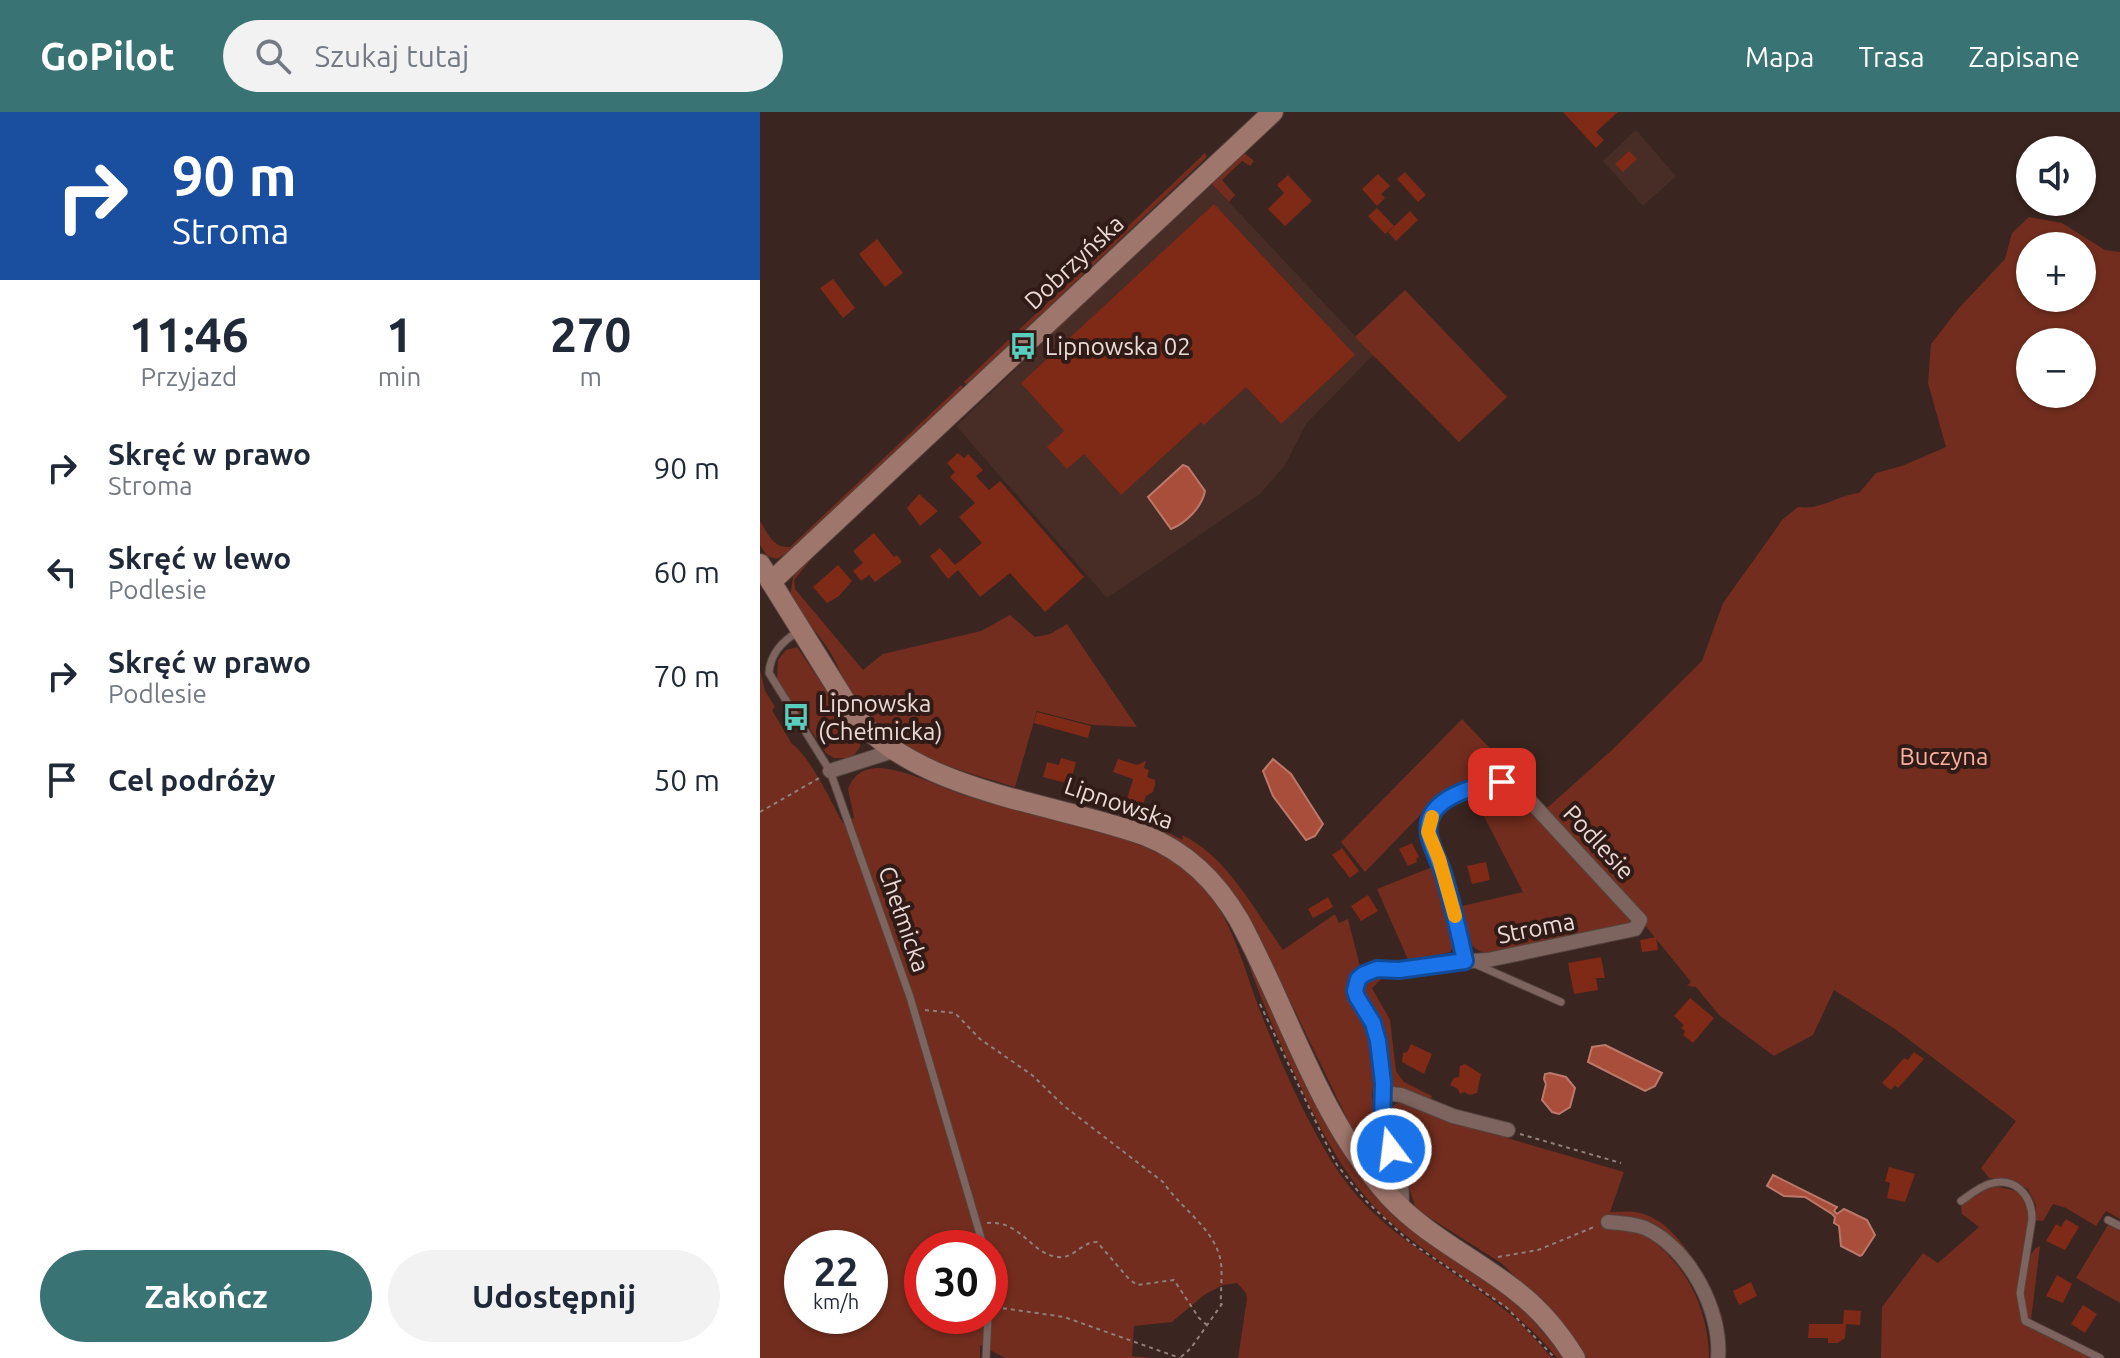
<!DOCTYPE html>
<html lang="pl">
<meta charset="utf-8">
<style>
:root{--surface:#fff;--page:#f2f2f3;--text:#1f2937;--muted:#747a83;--accent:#397374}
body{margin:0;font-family:Ubuntu,sans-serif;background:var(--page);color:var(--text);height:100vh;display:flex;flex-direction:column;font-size:30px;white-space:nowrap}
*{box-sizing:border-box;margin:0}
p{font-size:26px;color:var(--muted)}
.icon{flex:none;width:44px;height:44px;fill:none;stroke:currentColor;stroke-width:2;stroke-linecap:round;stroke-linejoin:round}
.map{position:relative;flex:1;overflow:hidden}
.side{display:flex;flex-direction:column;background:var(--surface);width:760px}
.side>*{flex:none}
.banner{background:#1a4fa0;color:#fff;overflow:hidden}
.controls{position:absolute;left:1256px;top:24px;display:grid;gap:16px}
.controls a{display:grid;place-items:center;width:80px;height:80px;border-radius:50%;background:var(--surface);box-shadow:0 2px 6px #0004;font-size:40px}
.speed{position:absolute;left:24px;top:1118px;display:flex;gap:16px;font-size:40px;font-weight:700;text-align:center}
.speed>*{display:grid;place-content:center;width:104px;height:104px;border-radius:50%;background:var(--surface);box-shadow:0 2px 6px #0004;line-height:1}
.speed small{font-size:20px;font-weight:400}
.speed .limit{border:12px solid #d22;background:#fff;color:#111}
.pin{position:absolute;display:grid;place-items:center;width:68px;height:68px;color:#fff;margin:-34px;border-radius:16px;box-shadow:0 4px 12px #0006}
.me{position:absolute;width:88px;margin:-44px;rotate:345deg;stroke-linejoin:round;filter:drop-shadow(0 0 6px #0008)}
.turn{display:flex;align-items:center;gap:28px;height:168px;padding:0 40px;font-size:36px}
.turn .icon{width:104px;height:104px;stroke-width:2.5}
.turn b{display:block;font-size:56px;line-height:68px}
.eta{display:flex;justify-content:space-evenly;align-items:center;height:136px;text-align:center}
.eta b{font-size:48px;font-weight:600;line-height:56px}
.primary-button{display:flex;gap:16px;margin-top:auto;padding:16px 40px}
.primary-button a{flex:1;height:92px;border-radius:48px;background:var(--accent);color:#fff;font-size:32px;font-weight:600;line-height:92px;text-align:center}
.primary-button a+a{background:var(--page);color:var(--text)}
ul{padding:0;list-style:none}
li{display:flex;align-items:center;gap:24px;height:104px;padding:0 40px}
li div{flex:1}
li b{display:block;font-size:30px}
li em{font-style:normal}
header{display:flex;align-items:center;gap:48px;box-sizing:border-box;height:112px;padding:0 40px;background:var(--accent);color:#fff}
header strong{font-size:38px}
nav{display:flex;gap:44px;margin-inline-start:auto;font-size:28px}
.search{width:560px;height:72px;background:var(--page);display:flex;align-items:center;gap:20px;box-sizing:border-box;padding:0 28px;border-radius:44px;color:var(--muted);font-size:30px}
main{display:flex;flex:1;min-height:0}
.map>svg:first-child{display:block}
</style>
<header>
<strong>GoPilot</strong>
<div class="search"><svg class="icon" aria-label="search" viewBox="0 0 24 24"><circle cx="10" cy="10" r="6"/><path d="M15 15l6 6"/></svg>Szukaj tutaj</div>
<nav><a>Mapa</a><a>Trasa</a><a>Zapisane</a></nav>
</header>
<main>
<section class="side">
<div class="banner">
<div class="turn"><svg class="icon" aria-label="right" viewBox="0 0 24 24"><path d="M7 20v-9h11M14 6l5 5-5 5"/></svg><div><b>90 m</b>Stroma</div></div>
</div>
<div class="eta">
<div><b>11:46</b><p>Przyjazd</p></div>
<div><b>1</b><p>min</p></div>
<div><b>270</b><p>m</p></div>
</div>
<ul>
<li><svg class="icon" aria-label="right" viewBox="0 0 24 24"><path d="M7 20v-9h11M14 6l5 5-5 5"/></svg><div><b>Skręć w prawo</b><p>Stroma</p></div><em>90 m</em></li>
<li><svg class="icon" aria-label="left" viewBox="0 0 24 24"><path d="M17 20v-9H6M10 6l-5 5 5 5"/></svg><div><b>Skręć w lewo</b><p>Podlesie</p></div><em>60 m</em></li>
<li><svg class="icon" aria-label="right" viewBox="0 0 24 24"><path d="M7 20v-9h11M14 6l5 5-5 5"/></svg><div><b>Skręć w prawo</b><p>Podlesie</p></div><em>70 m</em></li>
<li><svg class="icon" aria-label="arrive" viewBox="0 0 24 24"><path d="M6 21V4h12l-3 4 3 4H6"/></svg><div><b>Cel podróży</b></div><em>50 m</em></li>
</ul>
<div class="primary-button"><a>Zakończ</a><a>Udostępnij</a></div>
</section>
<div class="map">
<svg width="1360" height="1246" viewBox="0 0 1360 1246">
<rect width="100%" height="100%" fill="#3a2520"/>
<g fill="#482c26">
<polygon points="876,18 916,64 883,94 843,49"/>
<polygon points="451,71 613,243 546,312 525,353 500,382 347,486 196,314"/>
</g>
<g fill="#722d1e" fill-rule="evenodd">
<polygon points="481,38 494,49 490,54 482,49 462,68 475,83 469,90 451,71 293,222 289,218"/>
<polygon points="445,41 447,45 207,273 204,270"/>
<path d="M1269 105 1302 111 1345 138 1360 140V1107L1346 1099 1336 1114 1306 1096 1293 1092 1283 1109 1275 1108 1276 1093 1268 1077 1249 1068 1229 1066 1221 1056 1256 1009 1135 917 1074 878 1053 923 1014 944 959 903 936 875 927 874 931 870 884 812 723 841 712 834 702 794 763 780 714 685 696 689 679 706 668 695 605 760 581 730 702 607 787 696 853 637 942 549 963 491 1023 407 1038 395C1063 398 1075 384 1099 381L1116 361 1142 354 1186 335 1168 271 1171 232 1199 196 1245 147 1252 121ZM1270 134H1322V186H1270ZM1270 230H1322V282H1270Z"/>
<polygon points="645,178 747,285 699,330 595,225"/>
<path d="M201 273 204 276 32 438 17 447 7 444 0 433V409C9 423 13 436 30 435Z"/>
<path d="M51 443 53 445 34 468 35 477 103 558 123 542 221 519 250 503 275 525 290 522 307 512 377 615 332 613 277 599 255 675C200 658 134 643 98 595 85 578 81 557 70 540 58 520 41 505 30 485L33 465Z"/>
<polygon points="37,535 100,628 100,635 92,646 74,646 66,641 17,568 18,548 26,538"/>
<path d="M0 558 5 579 15 595 12 598 32 632C50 644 71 690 83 711L94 706 88 677C94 662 103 656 120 656 148 658 179 675 206 684 273 705 388 719 437 768 475 807 484 860 504 909 523 956 546 1007 572 1050 617 1123 687 1151 750 1202 766 1215 778 1231 792 1246H478L487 1187 486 1181 477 1171 463 1173 444 1183 412 1210 374 1214 372 1244 392 1246H245L220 1233V1246H0ZM42 1136H110V1204H42ZM162 1136H230V1204H162Z"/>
<path d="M390 712 423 728 422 723C468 745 495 799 523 838L575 802 579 811 588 807 600 855 590 867 588 882 607 913 615 969 612 982 615 1012 635 1065 634 1072 597 1027 516 860 474 781 432 737 389 715Z"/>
<polygon points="677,753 696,831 690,840 649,850 617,777"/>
<path d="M480 827 577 1031 597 1060 657 1122 731 1172 766 1200 804 1246H797C751 1188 690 1162 636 1115 589 1076 563 1023 538 969 515 922 496 876 480 827Z"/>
<polygon points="623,862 623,865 612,876 630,908 636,959 644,970 672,984 670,989 629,977 619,910 604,882 607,868"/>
<path d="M640 990 656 994 685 1008 864 1060 850 1100C858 1100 867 1099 875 1100 919 1106 947 1170 963 1206L960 1207 918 1137 876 1117C923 1146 948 1191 949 1246H827L786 1194 741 1151 656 1097 629 1015V995Z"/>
<path d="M1235 1074 1261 1080C1283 1122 1246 1169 1263 1212L1336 1246H1121L1122 1195 1163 1141 1178 1151 1219 1115 1202 1102 1201 1093 1216 1082Z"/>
<polygon points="1348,1113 1360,1119 1360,1191 1316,1166"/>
<path d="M1280 1134 1271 1208 1279 1212 1277 1214C1274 1212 1270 1209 1268 1205 1259 1190 1263 1139 1280 1134Z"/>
</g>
<g fill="#a84e3b" stroke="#bc786a" stroke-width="2">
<path d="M423 353 428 355 445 379C442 395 426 411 411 417L388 385Z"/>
<polygon points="513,647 531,662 563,712 555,724 546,728 513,684 503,659"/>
<polygon points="845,933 902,961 895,974 885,979 828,950 832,935"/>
<polygon points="790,961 806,965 815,976 810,995 799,1002 792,1000 782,988 786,972 784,967 785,962"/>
<polygon points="1013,1063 1077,1095 1074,1099 1077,1102 1084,1097 1107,1108 1115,1123 1102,1143 1100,1144 1081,1134 1079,1114 1074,1111 1075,1105 1072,1102 1045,1085 1024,1084 1007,1074"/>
</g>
<g fill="#7f2917">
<polygon points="803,0 858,0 836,20 844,28 836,36"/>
<polygon points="869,39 877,47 863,60 855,52"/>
<polygon points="645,60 666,83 658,90 637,67"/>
<polygon points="618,62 630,74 621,82 625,86 617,94 602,77"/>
<polygon points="528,63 552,89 525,114 508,97 524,81 517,73"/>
<polygon points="454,92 595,243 521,312 486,275 444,313 441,310 361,383 324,342 307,357 287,335 304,319 261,271"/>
<polygon points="617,96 634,114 625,122 608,104"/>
<polygon points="650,99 658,108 636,129 628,120"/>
<polygon points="117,127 143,161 125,175 99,142"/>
<polygon points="73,167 95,196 83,206 60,176"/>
<polygon points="198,341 204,346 208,342 223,358 216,364 229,378 240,369 324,465 285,500 250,461 220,485 198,458 188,467 170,444 180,436 195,453 222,431 199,405 215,391 190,365 195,360 187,351"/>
<polygon points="159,382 178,399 160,414 147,396"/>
<polygon points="114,421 134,445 137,443 142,450 115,470 109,463 101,469 93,459 103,451 93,439"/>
<polygon points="78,453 92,469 79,484 67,491 53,475"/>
<polygon points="277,600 331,614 328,626 274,611"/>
<polygon points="301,646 316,650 310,672 283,665 287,650 299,653"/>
<polygon points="358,647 377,653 386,649 384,656 389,658 387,665 395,668 395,673 393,680 386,684 383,692 367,687 373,667 353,660"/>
<polygon points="652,731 659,745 656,747 657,750 648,754 639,737"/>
<polygon points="582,736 599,759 590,766 572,743"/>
<polygon points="726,750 730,768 712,772 707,754"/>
<polygon points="608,783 618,799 601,809 591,794"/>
<polygon points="568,785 573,795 553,806 548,797"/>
<polygon points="896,825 898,838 882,840 880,828"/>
<polygon points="841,845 845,866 836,866 838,878 814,882 808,851"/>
<polygon points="930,886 954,906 933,931 923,923 925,919 921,916 924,913 914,904"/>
<polygon points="651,932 672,942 664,962 642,950 643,941 647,940"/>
<polygon points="1154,940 1164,947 1138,976 1135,973 1131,978 1122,971 1144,946 1148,948"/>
<polygon points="705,952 721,962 717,981 710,983 704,980 700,982 698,977 690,973 694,966 699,965 700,954"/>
<polygon points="1129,1055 1155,1062 1145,1090 1127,1086 1130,1071 1125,1069"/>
<polygon points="1306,1107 1319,1115 1305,1138 1286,1129 1296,1112 1301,1115"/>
<polygon points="1297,1163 1312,1172 1303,1191 1286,1184"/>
<polygon points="991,1170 997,1184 979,1193 973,1179"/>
<polygon points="1323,1193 1337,1202 1325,1221 1311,1212"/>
<polygon points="1084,1198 1101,1199 1100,1213 1086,1212 1085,1226 1078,1231 1068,1231 1068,1226 1048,1226 1049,1212 1086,1212 1083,1212"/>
</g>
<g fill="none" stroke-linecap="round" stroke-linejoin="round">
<g stroke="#55433f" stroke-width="9">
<g id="lane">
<path d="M38 520C22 529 10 543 9 561L70 659 150 885 224 1136"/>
<polyline points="715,852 801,890"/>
<path d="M1201 1089C1210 1083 1219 1075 1229 1072 1255 1064 1272 1083 1272 1107L1260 1181 1265 1209 1340 1246"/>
<polyline points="1348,1108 1360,1114"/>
<polyline points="230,1171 230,1176"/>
<polyline points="226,1246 228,1204"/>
</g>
</g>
<g stroke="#55433f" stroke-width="16">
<g id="street">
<polyline points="70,659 133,639"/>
<polyline points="622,981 641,983 693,1004 748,1018"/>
<path d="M642 1096 641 1059 622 1015 623 971 618 929 613 911 597 885 598 867 603 862 617 857 639 858 680 851 728 848 875 817 880 808 758 676C742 667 727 673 710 677 692 682 669 696 669 717 668 729 677 741 681 752 690 784 698 816 705 849"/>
<path d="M848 1110C861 1111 872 1111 885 1116 929 1136 962 1199 958 1246"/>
</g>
</g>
<g stroke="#55433f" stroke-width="22">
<g id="secondary">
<path d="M0 452 92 600C155 680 292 690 384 723 427 740 456 769 479 808 529 900 558 1005 629 1084 665 1123 714 1146 755 1178 780 1197 799 1220 815 1246"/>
<polyline points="11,470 513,0"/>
</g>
</g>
<g stroke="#917f7b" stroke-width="2" stroke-dasharray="4 4" stroke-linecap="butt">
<polyline points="0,700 59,666"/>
<polyline points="500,892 563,1025 577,1053 605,1088 650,1130 746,1195 794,1245"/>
<path d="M165 898 195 901 220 927 272 963 304 994 403 1070C419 1094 450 1114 459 1142 464 1157 460 1178 461 1194"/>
<polyline points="760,1022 861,1051"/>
<path d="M227 1111C262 1108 270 1142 298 1145 314 1147 321 1130 337 1130L369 1167 377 1173 414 1168 439 1206 447 1213"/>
<polyline points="738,1145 778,1138 834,1115"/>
<polyline points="235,1195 304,1205 420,1246"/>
<polyline points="421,1245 431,1236 464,1189"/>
</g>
<use href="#lane" stroke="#7d645e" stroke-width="7"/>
<use href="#street" stroke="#7d645e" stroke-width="14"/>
<use href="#secondary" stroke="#9f766c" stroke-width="20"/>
</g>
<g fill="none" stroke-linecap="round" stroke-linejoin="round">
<g stroke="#114b97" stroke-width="20">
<path id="route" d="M631 1037 622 1015 623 971 618 929 613 911 597 885 595 879 598 867 604 862 617 857 639 858 705 849C699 820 692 792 684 764 680 750 671 736 669 723 662 686 716 673 742 670"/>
</g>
<use href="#route" stroke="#1a73e8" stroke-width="14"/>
<polyline stroke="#f59e0b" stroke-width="14" points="672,705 668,720 679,747 695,804"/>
</g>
<defs>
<g id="bus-bare" transform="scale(2.16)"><path d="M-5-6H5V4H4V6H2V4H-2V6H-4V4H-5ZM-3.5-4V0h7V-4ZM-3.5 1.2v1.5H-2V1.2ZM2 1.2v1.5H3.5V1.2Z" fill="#59cebe" stroke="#301b17" stroke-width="2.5" paint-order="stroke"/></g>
</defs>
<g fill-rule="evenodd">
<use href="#bus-bare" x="263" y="234"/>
<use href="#bus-bare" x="36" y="605"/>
</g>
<g text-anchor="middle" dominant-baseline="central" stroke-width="8" stroke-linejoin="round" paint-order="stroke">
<g font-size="24" fill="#eadbd8" stroke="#301b17">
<text transform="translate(314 150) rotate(-43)">Dobrzyńska</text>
<text transform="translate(359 691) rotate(19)">Lipnowska</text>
<text transform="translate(839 730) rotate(47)">Podlesie</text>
<text transform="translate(144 807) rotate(71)">Chełmicka</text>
<text transform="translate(776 816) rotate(-11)">Stroma</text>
</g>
<g font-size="24" fill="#eadbd8" stroke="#301b17" text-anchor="start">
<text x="285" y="234">Lipnowska 02</text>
<text x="58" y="591">Lipnowska<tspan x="58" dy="28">(Chełmicka)</tspan></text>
</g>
<g font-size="24" fill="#fcb1a0" stroke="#301b17">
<text x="1184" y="644">Buczyna</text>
</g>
</g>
</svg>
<div class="controls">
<a><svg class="icon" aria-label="sound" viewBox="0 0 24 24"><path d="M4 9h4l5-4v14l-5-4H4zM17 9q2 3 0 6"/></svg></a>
<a>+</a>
<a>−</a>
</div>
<div class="speed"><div>22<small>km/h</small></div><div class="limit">30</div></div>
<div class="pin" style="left:742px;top:670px;background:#d93025"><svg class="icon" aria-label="arrive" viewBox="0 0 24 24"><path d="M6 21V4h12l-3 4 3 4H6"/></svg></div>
<svg class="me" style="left:631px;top:1037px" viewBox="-20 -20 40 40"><circle r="17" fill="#1a73e8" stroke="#fff" stroke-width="3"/><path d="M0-11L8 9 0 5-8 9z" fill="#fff"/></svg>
</div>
</main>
